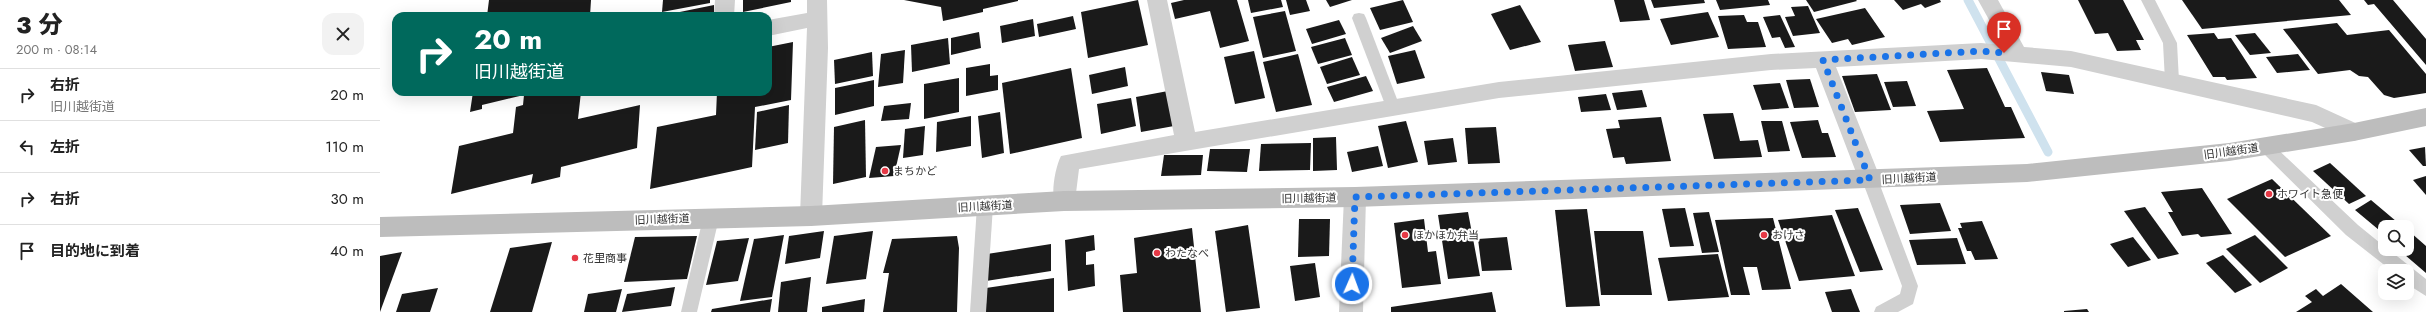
<!DOCTYPE html>
<html lang="ja">
<meta charset="utf-8">
<style>
:root{--surface:#fff;--page:#f2f2f2;--text:#222;--muted:#767676;--line:#e0e0e0}
body{margin:0;font-family:Jost,"Noto Sans JP",sans-serif;background:var(--page);color:var(--text);height:100vh;display:flex;flex-direction:column;font-size:15px;white-space:nowrap}
*{box-sizing:border-box;margin:0}
p{font-size:13px;color:var(--muted)}
.icon{flex:none;width:22px;height:22px;fill:none;stroke:currentColor;stroke-width:2;stroke-linecap:round;stroke-linejoin:round}
.map{position:relative;flex:1;overflow:hidden}
.details{display:flex;flex-direction:column;background:var(--surface);width:380px}
.details>*{flex:none}
.hud{position:absolute;left:12px;top:12px;width:380px;height:84px;border-radius:12px;box-shadow:0 4px 16px #0002;background:#00695c;color:#fff;overflow:hidden}
.tools{position:absolute;left:1998px;top:220px;display:grid;gap:8px}
.tools a{display:grid;place-items:center;width:36px;height:36px;border-radius:8px;background:var(--surface);box-shadow:0 4px 16px #0002;font-size:20px}
.pin{position:absolute;display:grid;place-items:center;width:34px;height:34px;color:#fff;margin:-41px -17px;border-radius:50% 50% 50% 0;rotate:-45deg;box-shadow:0 0 4px #0007}
.pin .icon{rotate:45deg}
.me{position:absolute;width:44px;margin:-22px;rotate:2deg;stroke-linejoin:round;filter:drop-shadow(0 0 3px #0008)}
.turn{display:flex;align-items:center;gap:14px;height:84px;padding:0 16px;font-size:18px}
.turn .icon{width:52px;height:52px;stroke-width:2.5}
.turn b{display:block;font-size:28px;line-height:34px}
.round{display:grid;place-items:center;flex:none;width:42px;height:42px;border-radius:12px;background:var(--page)}
.overview{display:flex;align-items:center;justify-content:space-between;height:68px;padding:0 16px}
h1{font-size:24px;font-weight:800;line-height:30px}
ul{padding:0;list-style:none}
li{display:flex;align-items:center;gap:12px;height:52px;padding:0 16px;border-top:1px solid var(--line)}
li div{flex:1}
li b{display:block;font-size:15px}
li em{font-style:normal}
main{display:flex;flex:1;min-height:0}
.map>svg:first-child{display:block}
</style>
<main>
<section class="details">
<div class="overview"><div><h1>3 分</h1><p>200 m · 08:14</p></div><a class="round"><svg class="icon" aria-label="close" viewBox="0 0 24 24"><path d="M6 6l12 12M18 6L6 18"/></svg></a></div>
<ul>
<li><svg class="icon" aria-label="right" viewBox="0 0 24 24"><path d="M7 20v-9h11M14 6l5 5-5 5"/></svg><div><b>右折</b><p>旧川越街道</p></div><em>20 m</em></li>
<li><svg class="icon" aria-label="left" viewBox="0 0 24 24"><path d="M17 20v-9H6M10 6l-5 5 5 5"/></svg><div><b>左折</b></div><em>110 m</em></li>
<li><svg class="icon" aria-label="right" viewBox="0 0 24 24"><path d="M7 20v-9h11M14 6l5 5-5 5"/></svg><div><b>右折</b></div><em>30 m</em></li>
<li><svg class="icon" aria-label="arrive" viewBox="0 0 24 24"><path d="M6 21V4h12l-3 4 3 4H6"/></svg><div><b>目的地に到着</b></div><em>40 m</em></li>
</ul>
</section>
<div class="map">
<svg width="2046" height="312" viewBox="0 0 2046 312">
<rect width="100%" height="100%" fill="#fff"/>
<g fill="none" stroke-linecap="round" stroke-linejoin="round">
<polyline stroke="#cfe2ee" stroke-width="9" points="1588,0 1668,152"/>
</g>
<g fill="#1a1a1a">
<polygon points="109,0 211,0 210,16 107,16"/>
<polygon points="283,0 330,0 330,3 282,12"/>
<polygon points="363,0 411,0 411,2 363,12"/>
<polygon points="524,0 638,0 638,1 603,9 603,12 563,21 561,7"/>
<polygon points="758,0 768,45 708,58 701,12"/>
<polygon points="804,0 857,0 869,41 840,48 830,11 795,19 791,3"/>
<polygon points="868,0 901,0 903,7 871,13"/>
<polygon points="906,0 926,0 930,11 910,15"/>
<polygon points="946,0 972,0 950,7"/>
<polygon points="1023,0 1033,22 1000,30 990,8"/>
<polygon points="1234,0 1264,0 1270,20 1240,22"/>
<polygon points="1271,0 1324,0 1325,3 1274,8"/>
<polygon points="1336,0 1388,0 1390,5 1340,10"/>
<polygon points="1426,0 1476,0 1477,1 1434,12"/>
<polygon points="1514,0 1560,0 1561,2 1545,8 1541,4 1523,10"/>
<polygon points="1698,0 1743,0 1764,40 1756,40 1761,50 1737,51 1728,33 1715,34"/>
<polygon points="1802,0 1959,0 1971,15 1822,29"/>
<polygon points="1984,0 2013,0 2046,39 2046,65 1994,4 1988,5"/>
<polygon points="334,5 334,16 286,16 285,15"/>
<polygon points="1140,5 1161,42 1130,50 1111,14"/>
<polygon points="1428,6 1440,33 1413,36 1405,17 1415,16 1411,7"/>
<polygon points="1485,8 1505,37 1472,45 1468,39 1452,43 1436,19"/>
<polygon points="905,11 916,51 883,58 873,17"/>
<polygon points="1328,12 1339,37 1291,45 1280,19"/>
<polygon points="1364,15 1367,22 1378,22 1386,47 1348,49 1338,16"/>
<polygon points="1400,15 1415,47 1405,48 1400,37 1392,38 1383,17"/>
<polygon points="693,16 696,29 659,37 657,24"/>
<polygon points="653,19 655,36 622,43 620,26"/>
<polygon points="959,20 966,34 932,44 926,29"/>
<polygon points="1957,23 1967,35 2009,30 2046,74 2046,93 2014,98 2004,95 1988,77 1979,76 1970,70 1938,74 1903,29"/>
<polygon points="1033,26 1042,41 1010,53 1001,38"/>
<polygon points="599,32 601,48 571,55 571,38"/>
<polygon points="1834,33 1838,39 1851,38 1877,78 1847,80 1845,77 1833,77 1807,35"/>
<polygon points="1875,33 1891,53 1870,55 1855,35"/>
<polygon points="568,38 570,64 532,72 531,45"/>
<polygon points="965,38 972,55 938,64 931,47"/>
<polygon points="1225,41 1233,67 1195,71 1188,45"/>
<polygon points="413,42 411,100 375,107 372,167 270,189 277,127 336,115 337,92 388,92 388,47"/>
<polygon points="525,50 523,83 498,87 501,54"/>
<polygon points="1035,50 1045,78 1017,84 1008,56"/>
<polygon points="874,51 885,98 855,104 844,57"/>
<polygon points="492,52 493,76 455,84 454,60"/>
<polygon points="918,54 932,105 896,112 883,62"/>
<polygon points="1918,54 1930,70 1897,73 1886,57"/>
<polygon points="972,57 980,75 947,84 940,67"/>
<polygon points="610,64 610,76 618,75 618,90 586,96 586,68"/>
<polygon points="745,67 748,86 712,94 709,75"/>
<polygon points="691,68 702,138 630,154 622,83"/>
<polygon points="1607,68 1625,107 1631,107 1645,138 1560,142 1547,111 1584,109 1567,70"/>
<polygon points="1661,72 1689,75 1694,94 1666,91"/>
<polygon points="1497,74 1511,110 1475,112 1462,76"/>
<polygon points="986,76 993,91 954,102 947,87"/>
<polygon points="579,78 579,112 544,119 544,84"/>
<polygon points="1430,79 1439,107 1414,108 1406,80"/>
<polygon points="494,80 494,106 455,115 455,88"/>
<polygon points="1527,81 1536,106 1513,107 1504,82"/>
<polygon points="1400,83 1409,108 1382,110 1373,85"/>
<polygon points="1262,90 1267,107 1237,110 1232,93"/>
<polygon points="788,91 794,126 761,132 756,97"/>
<polygon points="93,92 201,92 198,119 260,105 257,148 181,167 180,177 151,184 153,174 71,194 79,146 133,133 136,107 143,105 144,95 102,105 102,109 90,112"/>
<polygon points="1226,94 1231,110 1201,112 1198,97"/>
<polygon points="751,98 756,126 721,134 717,104"/>
<polygon points="531,103 529,119 501,121 504,106"/>
<polygon points="409,105 408,143 375,150 377,112"/>
<polygon points="620,112 624,153 602,158 598,116"/>
<polygon points="1353,113 1360,141 1378,140 1382,157 1334,159 1323,114"/>
<polygon points="591,116 591,146 556,152 557,122"/>
<polygon points="1281,117 1291,161 1246,164 1244,157 1233,158 1226,129 1240,128 1238,120"/>
<polygon points="485,120 486,177 453,184 454,127"/>
<polygon points="1438,120 1442,133 1448,133 1456,157 1422,158 1410,122"/>
<polygon points="1026,121 1038,162 1008,168 998,126"/>
<polygon points="1381,121 1402,121 1410,151 1388,152"/>
<polygon points="545,126 543,155 523,158 525,129"/>
<polygon points="1116,127 1120,163 1088,164 1085,128"/>
<polygon points="956,137 957,170 933,171 933,138"/>
<polygon points="1073,138 1077,162 1048,165 1044,141"/>
<polygon points="931,143 930,170 879,171 881,144"/>
<polygon points="521,145 514,176 489,178 496,147"/>
<polygon points="998,146 1003,166 972,172 967,152"/>
<polygon points="2045,147 2046,166 2043,166 2029,150"/>
<polygon points="830,149 870,149 867,172 827,171"/>
<polygon points="784,155 823,155 821,175 781,176"/>
<polygon points="1950,163 1986,196 1969,204 1933,171"/>
<polygon points="2046,176 2046,195 2033,180"/>
<polygon points="1892,179 1951,236 1905,257 1847,199"/>
<polygon points="1822,188 1852,234 1821,237 1818,234 1802,236 1788,212 1793,212 1781,192"/>
<polygon points="1991,200 2023,227 2005,227 2005,235 1975,210"/>
<polygon points="1560,203 1571,231 1530,234 1520,205"/>
<polygon points="1765,207 1799,254 1778,259 1744,211"/>
<polygon points="1305,208 1314,246 1290,247 1282,209"/>
<polygon points="1478,208 1503,270 1480,272 1455,210"/>
<polygon points="1207,209 1220,306 1186,307 1175,210"/>
<polygon points="1088,212 1100,276 1068,279 1058,215"/>
<polygon points="1329,212 1339,252 1322,253 1313,213"/>
<polygon points="1452,215 1475,276 1419,281 1398,220"/>
<polygon points="1393,218 1411,289 1382,290 1377,267 1363,267 1370,295 1351,295 1335,220"/>
<polygon points="919,219 950,219 949,256 918,257"/>
<polygon points="1044,219 1048,252 1056,251 1061,284 1022,288 1014,223"/>
<polygon points="1602,221 1618,259 1595,260 1591,251 1587,251 1578,228 1582,228 1580,223"/>
<polygon points="868,225 880,308 846,312 835,231"/>
<polygon points="812,228 821,312 743,312 740,275 757,273 754,238"/>
<polygon points="444,231 440,258 405,264 409,236"/>
<polygon points="493,231 486,279 446,284 454,236"/>
<polygon points="1214,231 1263,231 1272,295 1221,295"/>
<polygon points="2030,232 2046,246 2046,273 2018,249 2027,249 2027,234"/>
<polygon points="404,235 392,297 360,301 374,239"/>
<polygon points="714,235 715,250 706,252 706,265 714,264 715,286 688,291 685,240"/>
<polygon points="1875,235 1908,268 1880,283 1846,249"/>
<polygon points="317,236 307,279 244,282 255,237"/>
<polygon points="577,236 579,248 577,312 503,312 509,273 503,273 512,239"/>
<polygon points="1127,237 1132,270 1102,271 1098,239"/>
<polygon points="1753,237 1771,260 1748,267 1730,244"/>
<polygon points="369,238 358,281 326,285 337,241"/>
<polygon points="1577,238 1586,264 1537,265 1529,240"/>
<polygon points="172,242 152,312 110,312 130,248"/>
<polygon points="671,244 671,271 606,281 607,254"/>
<polygon points="22,252 0,312 0,256"/>
<polygon points="1338,254 1349,297 1288,301 1278,258"/>
<polygon points="1843,255 1872,285 1855,293 1826,263"/>
<polygon points="935,263 940,297 915,301 910,266"/>
<polygon points="431,277 427,312 398,312 401,282"/>
<polygon points="674,278 674,312 605,312 606,288"/>
<polygon points="1961,284 1993,312 1916,312 1932,302 1925,296 1936,289 1943,296"/>
<polygon points="295,287 291,306 242,312 247,294"/>
<polygon points="58,288 50,312 16,312 22,294"/>
<polygon points="242,289 236,312 204,312 208,294"/>
<polygon points="1471,289 1480,312 1452,312 1445,292"/>
<polygon points="1112,292 1116,312 1011,312 1011,307"/>
<polygon points="392,299 390,312 331,312 332,309"/>
<polygon points="485,299 484,312 442,312 442,307"/>
<polygon points="1707,309 1709,312 1684,312 1684,311"/>
</g>
<g fill="none" stroke-linecap="round" stroke-linejoin="round">
<g fill="#d0d0d0" fill-rule="evenodd">
<polygon points="1761,0 1775,0 1797,43 1799,81 1797,85 1787,85 1785,81 1783,43"/>
<polygon points="979,13 984,14 986,18 1020,107 1018,111 1013,113 1008,111 1006,107 972,18 974,14"/>
<polygon points="1885,140 1890,142 1978,225 2005,247 2005,249 2008,249 2046,279 2046,296 2027,284 2027,271 2012,271 1966,235 1880,150 1878,146 1880,142"/>
<polygon points="1490,174 1495,175 1498,180 1538,286 1533,304 1518,312 1494,312 1496,307 1520,294 1522,286 1482,180 1485,175"/>
<polygon points="605,199 610,201 613,206 606,312 590,312 597,206 600,201"/>
<polygon points="331,211 337,213 339,218 317,312 301,312 323,218 325,213"/>
</g>
<g fill="#d0d0d0" fill-rule="evenodd">
<polygon points="335,0 355,0 354,16 334,16"/>
<polygon points="427,0 447,0 448,48 442,216 439,223 431,226 423,223 420,216 427,28 388,36 388,20 427,13"/>
<path d="M767 0H787L815 132 1119 82 1391 54 1601 43 1623 45 1598 0H1618L1644 47 1691 51 1936 105 1982 126 1985 132 1982 138 1974 141 1932 122 1691 67 1601 59 1456 67 1501 180 1498 187 1490 189 1482 187 1479 180 1436 68 1391 70 1119 98 699 169 695 201 692 208 684 211 676 208C670 195 675 168 681 156L794 135Z"/>
<polygon points="975,187 983,190 986,197 983,312 959,312 964,197 967,190"/>
</g>
<polygon fill="#bdbdbd" fill-rule="evenodd" points="2046,108 2046,126 1974,141 1849,161 1647,182 975,207 684,211 431,226 0,237 0,217 431,206 684,191 975,187 1647,164 1849,143 1974,123"/>
</g>
<g fill="none" stroke-linecap="round" stroke-linejoin="round">
<polyline stroke="#1a73e8" stroke-width="7" stroke-dasharray="0 12.6" points="972,284 975,197 1490,180 1443,60 1601,51 1624,53"/>
</g>
<g fill="#e63946" stroke="#fff" stroke-width="1.5">
<circle cx="505" cy="171" r="4"/>
<circle cx="1889" cy="194" r="4"/>
<circle cx="1025" cy="235" r="4"/>
<circle cx="1384" cy="235" r="4"/>
<circle cx="777" cy="253" r="4"/>
<circle cx="195" cy="258" r="4"/>
</g>
<g text-anchor="middle" dominant-baseline="central" stroke-width="4" stroke-linejoin="round" paint-order="stroke">
<g font-size="11" fill="#333" stroke="#fff">
<text transform="translate(1851 151) rotate(-8)">旧川越街道</text>
<text transform="translate(1529 178) rotate(-3)">旧川越街道</text>
<text transform="translate(929 198) rotate(-1)">旧川越街道</text>
<text transform="translate(605 206) rotate(-3)">旧川越街道</text>
<text transform="translate(282 219) rotate(-2)">旧川越街道</text>
</g>
<g font-size="11" fill="#333" stroke="#fff" text-anchor="start">
<text x="513" y="171">まちかど</text>
<text x="1897" y="194">ホワイト急便</text>
<text x="1033" y="235">ほかほか弁当</text>
<text x="1392" y="235">おけさ</text>
<text x="785" y="253">わたなべ</text>
<text x="203" y="258">花里商事</text>
</g>
</g>
</svg>
<div class="tools">
<a><svg class="icon" aria-label="search" viewBox="0 0 24 24"><circle cx="10" cy="10" r="6"/><path d="M15 15l6 6"/></svg></a>
<a><svg class="icon" aria-label="layers" viewBox="0 0 24 24"><path d="M12 4l9 5-9 5-9-5zM3 14l9 5 9-5"/></svg></a>
</div>
<div class="pin" style="left:1624px;top:53px;background:#d93025"><svg class="icon" aria-label="arrive" viewBox="0 0 24 24"><path d="M6 21V4h12l-3 4 3 4H6"/></svg></div>
<svg class="me" style="left:972px;top:284px" viewBox="-20 -20 40 40"><circle r="17" fill="#1a73e8" stroke="#fff" stroke-width="3"/><path d="M0-11L8 9 0 5-8 9z" fill="#fff"/></svg>
<div class="hud">
<div class="turn"><svg class="icon" aria-label="right" viewBox="0 0 24 24"><path d="M7 20v-9h11M14 6l5 5-5 5"/></svg><div><b>20 m</b>旧川越街道</div></div>
</div>
</div>
</main>
